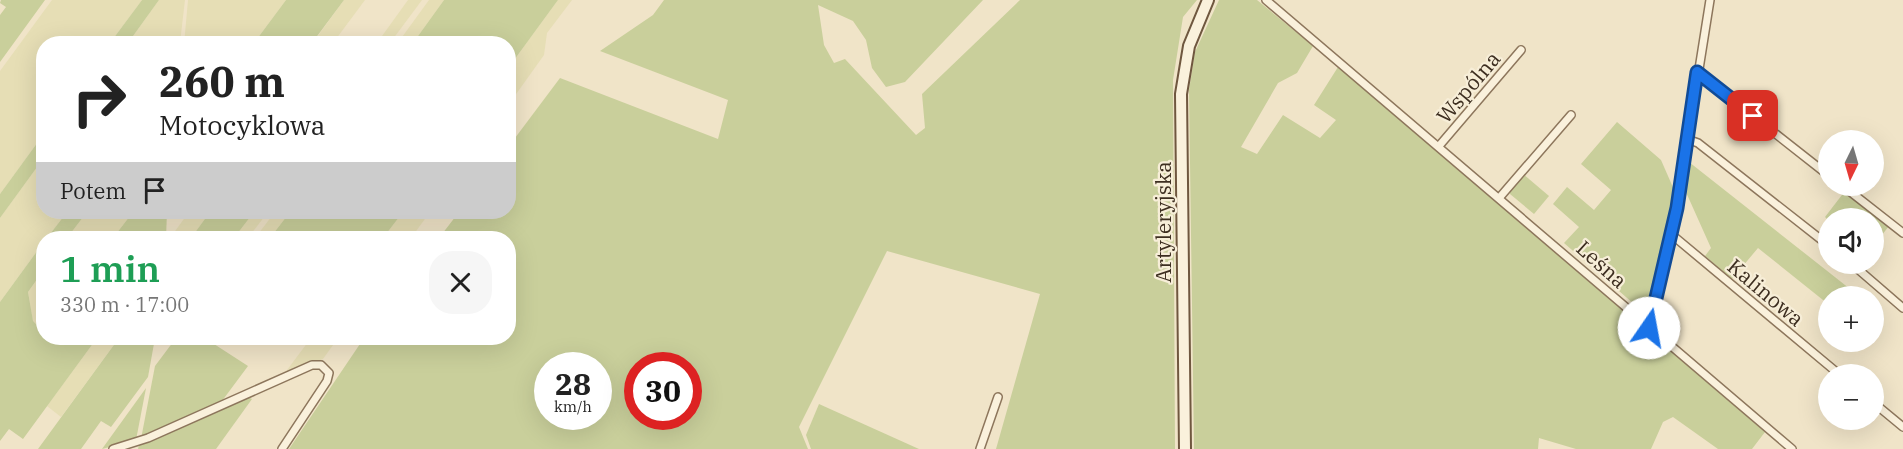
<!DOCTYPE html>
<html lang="pl">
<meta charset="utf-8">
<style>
:root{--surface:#fff;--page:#f6f6f6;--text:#222;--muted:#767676}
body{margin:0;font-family:"IBM Plex Serif",serif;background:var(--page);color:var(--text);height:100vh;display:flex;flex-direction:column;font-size:22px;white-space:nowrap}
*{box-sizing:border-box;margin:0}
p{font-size:20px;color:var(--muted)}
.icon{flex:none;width:33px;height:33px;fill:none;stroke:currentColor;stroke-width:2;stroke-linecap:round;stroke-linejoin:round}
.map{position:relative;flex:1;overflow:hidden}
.sheet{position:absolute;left:36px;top:231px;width:480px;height:114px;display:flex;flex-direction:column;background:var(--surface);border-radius:24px;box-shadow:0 6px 24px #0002}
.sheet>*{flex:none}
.guide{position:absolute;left:36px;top:36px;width:480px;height:183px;border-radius:24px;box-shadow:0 6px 24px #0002;background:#fff;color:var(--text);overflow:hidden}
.needle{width:39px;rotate:185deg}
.controls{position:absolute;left:1818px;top:130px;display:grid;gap:12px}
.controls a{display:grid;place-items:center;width:66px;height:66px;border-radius:50%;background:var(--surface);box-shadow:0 6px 24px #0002;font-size:30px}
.speed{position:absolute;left:534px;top:352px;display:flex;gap:12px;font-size:30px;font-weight:700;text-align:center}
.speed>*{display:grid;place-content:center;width:78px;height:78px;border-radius:50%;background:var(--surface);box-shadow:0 6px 24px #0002;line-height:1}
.speed small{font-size:15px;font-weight:400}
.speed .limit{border:9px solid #d22;background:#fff;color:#111}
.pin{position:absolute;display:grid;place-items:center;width:51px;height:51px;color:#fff;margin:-26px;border-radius:12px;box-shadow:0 3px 9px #0006}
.me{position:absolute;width:66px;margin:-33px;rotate:12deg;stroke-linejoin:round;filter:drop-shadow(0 0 4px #0008)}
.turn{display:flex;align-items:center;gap:21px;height:126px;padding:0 24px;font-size:27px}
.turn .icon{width:78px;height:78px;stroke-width:2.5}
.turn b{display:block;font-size:42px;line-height:51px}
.then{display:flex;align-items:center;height:57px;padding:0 24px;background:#0003;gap:12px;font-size:22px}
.round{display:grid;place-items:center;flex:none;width:63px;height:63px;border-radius:24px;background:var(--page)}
.head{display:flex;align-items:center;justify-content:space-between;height:102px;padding:0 24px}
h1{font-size:36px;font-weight:600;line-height:45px;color:#1e9e55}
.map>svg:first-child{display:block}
</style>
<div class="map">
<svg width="1903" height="449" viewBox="0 0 1903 449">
<rect width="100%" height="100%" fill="#f0e4c8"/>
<g fill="#e6deb5">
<polygon points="52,0 142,0 110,43 44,44 43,135 0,194 0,71"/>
<polygon points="159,0 185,0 180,43 128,43"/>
<polygon points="188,0 286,0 254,43 184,44"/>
<polygon points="344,0 365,0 333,43 312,44"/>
<polygon points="408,0 422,0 390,43 377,43"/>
<polygon points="429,0 444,0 413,43 397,44"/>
<polygon points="558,0 572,0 547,33 544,55 509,104 509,67"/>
<polygon points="43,159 44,212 67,212 47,238 44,238 43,243 0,302 0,218"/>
<polygon points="87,212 133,212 113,238 67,238"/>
<polygon points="189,212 210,212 191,238 170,238"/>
<polygon points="254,212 268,212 248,238 234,238"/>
<polygon points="275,212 290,212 270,238 255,238"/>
<polygon points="403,212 430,212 411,238 383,238"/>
<polygon points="43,271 43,332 33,322 28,292"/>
<polygon points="97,338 119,338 61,417 47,406"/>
<polygon points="311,338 338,338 323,359 284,374"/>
</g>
<g fill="#c9cf9b" fill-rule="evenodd">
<polygon points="1,0 45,0 0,62 0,15 6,7 0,3"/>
<polygon points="142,0 159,0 128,43 110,43"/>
<polygon points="286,0 344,0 312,43 254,43"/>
<polygon points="444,0 558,0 509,67 508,44 413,43"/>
<path d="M664 0H983L905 82 886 87 872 68 866 40 853 21 818 5 824 45 834 63 845 59 916 135 925 128 922 94 1020 0H1197L1183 17 1173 80 1175 449H996L1040 294 887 251 799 427 808 449H289L364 338H508V238H439L459 212H508L509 146 560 78 718 139 728 100 600 51 653 15ZM548 366H598V417H548ZM638 366H688V417H638Z"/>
<polygon points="1219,0 1257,0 1313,46 1297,73 1278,83 1241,147 1257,154 1283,115 1320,138 1336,120 1314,105 1338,67 1765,432 1752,449 1718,449 1673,417 1663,422 1651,449 1576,449 1539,438 1538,449 1194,449 1189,90 1195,52"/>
<polygon points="1617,122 1661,160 1675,192 1648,309 1642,311 1564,243 1579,227 1553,204 1567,187 1594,210 1611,190 1581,164"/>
<polygon points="43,135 43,159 0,218 0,194"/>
<polygon points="1689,162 1845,285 1860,297 1828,297 1828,304 1758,248 1732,279 1705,256 1711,248 1685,190"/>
<polygon points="1523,174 1549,196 1534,214 1510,194 1509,189"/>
<polygon points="1845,191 1889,226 1874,245 1874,219 1828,220 1825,217"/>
<polygon points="67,212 87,212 67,238 47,238"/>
<polygon points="133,212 167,212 166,238 113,238"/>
<polygon points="210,212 254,212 234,238 191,238"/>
<polygon points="290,212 403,212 383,238 270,238"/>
<polygon points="43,243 43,271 28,292 33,321 43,332 44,338 97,338 23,439 9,429 0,441 0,302"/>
<polygon points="119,338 155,338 148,377 111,427 101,421 81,449 38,449"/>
<polygon points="176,338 218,338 214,344 248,366 219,405 141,439 155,366"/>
<polygon points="146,388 136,440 102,449"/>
<polygon points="246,396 252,399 216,449 138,449 139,445"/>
<polygon points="819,404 919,449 811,449 806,435"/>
</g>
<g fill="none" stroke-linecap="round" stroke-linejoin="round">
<g stroke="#8d765c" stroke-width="10">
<g id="street">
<polyline points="1266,0 1792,449"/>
<polyline points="1697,72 1828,175"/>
<polyline points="1687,139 1698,143 1828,245"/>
<polyline points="1439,146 1521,50"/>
<polyline points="1843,186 1903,233"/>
<polyline points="1500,197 1571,115"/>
<polyline points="1671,234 1840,375"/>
<polyline points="1852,264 1903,308"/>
<polyline points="1649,328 1675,220 1710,0"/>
<polyline points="1874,403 1903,427"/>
<polyline points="113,449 148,438 312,365 321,365 329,373 327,381 282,449"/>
<polyline points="980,449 998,397"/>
</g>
</g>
<g stroke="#6f573f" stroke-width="14">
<polyline id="secondary" points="1185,449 1181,94 1189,46 1208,0"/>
</g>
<use href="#street" stroke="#faf1dc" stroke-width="7"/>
<use href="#secondary" stroke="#faf1dc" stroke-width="10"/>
</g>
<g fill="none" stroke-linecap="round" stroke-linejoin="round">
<g stroke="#114b97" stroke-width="15">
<polyline id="route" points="1649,328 1677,208 1697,72 1753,116"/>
</g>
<use href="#route" stroke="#1a73e8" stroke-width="10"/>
</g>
<g text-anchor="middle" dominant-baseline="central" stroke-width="4.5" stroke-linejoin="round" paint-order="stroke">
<g font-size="21" fill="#3d2e20" stroke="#f7eed8">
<text transform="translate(1468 87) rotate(-50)">Wspólna</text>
<text transform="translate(1163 222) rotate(-90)">Artyleryjska</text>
<text transform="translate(1602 264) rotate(42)">Leśna</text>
<text transform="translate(1766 292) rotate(40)">Kalinowa</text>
</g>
</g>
</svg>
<div class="controls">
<a><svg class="needle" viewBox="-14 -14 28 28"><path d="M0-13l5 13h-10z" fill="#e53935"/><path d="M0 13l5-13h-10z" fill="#767676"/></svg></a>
<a><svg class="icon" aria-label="sound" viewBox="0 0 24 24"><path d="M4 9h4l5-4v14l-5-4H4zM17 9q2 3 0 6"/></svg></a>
<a>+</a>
<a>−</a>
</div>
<div class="speed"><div>28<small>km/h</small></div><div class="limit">30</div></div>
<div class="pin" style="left:1753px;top:116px;background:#d93025"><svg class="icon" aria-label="arrive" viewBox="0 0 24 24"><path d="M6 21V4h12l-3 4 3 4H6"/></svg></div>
<svg class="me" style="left:1649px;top:328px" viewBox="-20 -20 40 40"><circle r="19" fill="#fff"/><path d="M0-13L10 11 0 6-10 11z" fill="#1a73e8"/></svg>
<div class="guide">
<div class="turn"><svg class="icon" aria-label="right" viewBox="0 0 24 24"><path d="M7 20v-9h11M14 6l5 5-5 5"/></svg><div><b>260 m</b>Motocyklowa</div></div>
<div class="then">Potem<svg class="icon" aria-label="arrive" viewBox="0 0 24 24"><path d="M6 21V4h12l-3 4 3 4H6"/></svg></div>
</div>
<section class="sheet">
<div class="head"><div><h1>1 min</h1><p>330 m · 17:00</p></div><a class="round"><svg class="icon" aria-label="close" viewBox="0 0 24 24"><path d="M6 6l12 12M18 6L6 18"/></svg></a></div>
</section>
</div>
